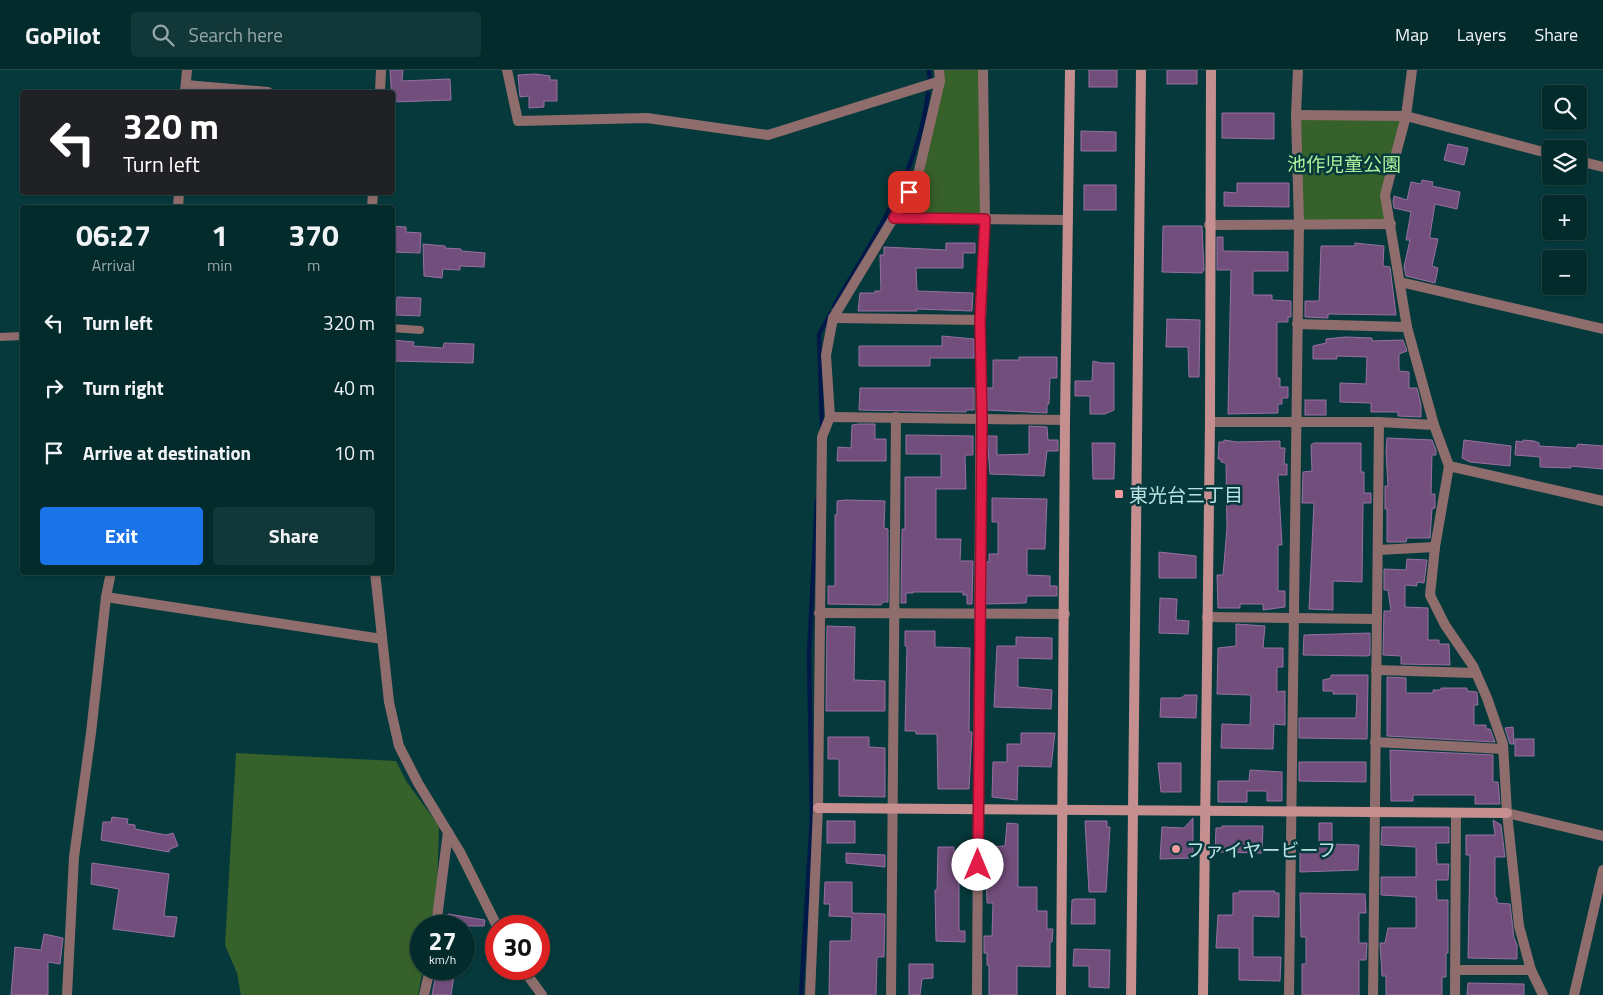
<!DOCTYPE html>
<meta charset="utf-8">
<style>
:root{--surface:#042b2c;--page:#123738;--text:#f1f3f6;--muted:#97a7a9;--line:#254748;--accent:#1a73e8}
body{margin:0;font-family:"Titillium Web","Noto Sans JP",sans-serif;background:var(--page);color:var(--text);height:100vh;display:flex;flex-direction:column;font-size:19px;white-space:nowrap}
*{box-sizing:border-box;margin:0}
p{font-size:16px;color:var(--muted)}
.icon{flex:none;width:28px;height:28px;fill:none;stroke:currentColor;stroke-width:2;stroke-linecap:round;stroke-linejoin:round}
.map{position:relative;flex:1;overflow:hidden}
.details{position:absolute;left:20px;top:135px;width:375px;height:370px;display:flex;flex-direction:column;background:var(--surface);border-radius:5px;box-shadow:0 1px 4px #0004,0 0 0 1px var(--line)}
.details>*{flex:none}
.banner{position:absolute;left:20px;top:20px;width:375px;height:105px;border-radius:5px;box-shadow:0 1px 4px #0004,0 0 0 1px var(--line);background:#202124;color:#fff;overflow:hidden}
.tools{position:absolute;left:1542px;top:15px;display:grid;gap:10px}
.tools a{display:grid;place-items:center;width:45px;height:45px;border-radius:5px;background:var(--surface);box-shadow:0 1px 4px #0004,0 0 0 1px var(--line);font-size:25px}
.speed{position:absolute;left:410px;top:845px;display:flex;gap:10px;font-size:25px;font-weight:700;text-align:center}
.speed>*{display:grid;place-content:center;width:65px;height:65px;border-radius:50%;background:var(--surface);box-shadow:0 1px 4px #0004,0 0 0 1px var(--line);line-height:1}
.speed small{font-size:12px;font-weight:400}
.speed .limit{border:8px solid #d22;background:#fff;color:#111}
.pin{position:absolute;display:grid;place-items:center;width:42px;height:42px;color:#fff;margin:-21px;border-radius:10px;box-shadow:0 2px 8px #0006}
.me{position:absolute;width:55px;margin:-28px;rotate:0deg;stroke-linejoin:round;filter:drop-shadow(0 0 4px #0008)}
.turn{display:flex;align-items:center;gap:18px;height:105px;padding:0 20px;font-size:22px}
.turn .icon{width:65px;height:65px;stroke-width:2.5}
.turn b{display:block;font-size:35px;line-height:42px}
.eta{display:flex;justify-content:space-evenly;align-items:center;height:85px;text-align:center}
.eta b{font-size:30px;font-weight:700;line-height:35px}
.cta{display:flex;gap:10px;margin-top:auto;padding:10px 20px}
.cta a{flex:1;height:58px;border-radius:5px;background:var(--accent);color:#fff;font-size:20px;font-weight:700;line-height:58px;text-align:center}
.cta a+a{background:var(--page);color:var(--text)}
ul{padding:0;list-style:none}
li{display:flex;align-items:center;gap:15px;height:65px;padding:0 20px}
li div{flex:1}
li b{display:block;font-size:19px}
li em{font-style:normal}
header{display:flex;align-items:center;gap:30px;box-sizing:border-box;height:70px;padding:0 25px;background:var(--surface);border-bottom:1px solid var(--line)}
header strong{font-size:24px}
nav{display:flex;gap:28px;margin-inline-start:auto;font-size:18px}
.search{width:350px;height:45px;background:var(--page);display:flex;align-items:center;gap:12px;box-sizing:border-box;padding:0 18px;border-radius:5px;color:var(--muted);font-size:19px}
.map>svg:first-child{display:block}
</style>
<header>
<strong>GoPilot</strong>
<div class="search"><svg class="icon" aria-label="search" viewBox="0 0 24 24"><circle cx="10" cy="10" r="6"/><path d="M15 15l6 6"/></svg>Search here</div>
<nav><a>Map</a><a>Layers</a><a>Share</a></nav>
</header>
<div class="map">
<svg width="1603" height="925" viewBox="0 0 1603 925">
<rect width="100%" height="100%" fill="#06393b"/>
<g fill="#37612a">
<polygon points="939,0 983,0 985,149 894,148 917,109"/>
<polygon points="1296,45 1406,46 1385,125 1391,154 1299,154"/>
<polygon points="236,683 396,691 406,711 439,756 437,823 430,856 421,856 423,899 418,925 241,925 237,903 225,875"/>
</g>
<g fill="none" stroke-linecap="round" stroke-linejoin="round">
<g stroke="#001949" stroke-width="4.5">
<polyline points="929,0 930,11"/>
<path d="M834 236C873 170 919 101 928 23"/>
<polyline points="822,357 819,264 831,243"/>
<polyline points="801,925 812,748 809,585 817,430"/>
</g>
</g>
<g fill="#724e7c" stroke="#9671a1">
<polygon points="390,0 403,0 402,11 450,9 451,30 392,32"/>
<rect x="1089" y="0" width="28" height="17"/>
<rect x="1167" y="0" width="30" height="14"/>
<polygon points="535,4 550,6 550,10 557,10 557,31 544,31 544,37 529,38 529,26 520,27 518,5"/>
<polygon points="1222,43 1274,43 1274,69 1222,68"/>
<polygon points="1081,61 1116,62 1116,81 1081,81"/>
<polygon points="1448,74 1468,78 1464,95 1444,90"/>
<polygon points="1422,110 1433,112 1432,116 1460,122 1457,139 1435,134 1430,165 1430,168 1438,169 1432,196 1438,198 1435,213 1406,206 1404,197 1410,170 1406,170 1411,142 1394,138 1393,131 1394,126 1407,130 1411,112 1421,114"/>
<polygon points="1237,113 1289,113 1289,137 1224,136 1224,122 1237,123"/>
<rect x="1084" y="115" width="32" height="25"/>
<polygon points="392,156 406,157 406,162 421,163 420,183 392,182"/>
<polygon points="1163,156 1202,156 1204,200 1202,203 1162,202"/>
<polygon points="1217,167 1223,167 1223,181 1288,182 1288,201 1253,201 1253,225 1272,225 1272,230 1291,231 1291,247 1288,247 1288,252 1277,252 1277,308 1280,308 1280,317 1288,317 1288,328 1282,328 1282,334 1278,334 1278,343 1228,344 1231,200 1217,200"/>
<polygon points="946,173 975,173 975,183 963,183 963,198 916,198 917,221 973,223 972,241 917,239 917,241 858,241 860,223 875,223 875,221 881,221 880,185 884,185 884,177 946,180"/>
<polygon points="1355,173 1384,176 1383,196 1390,197 1396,245 1328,244 1328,248 1305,247 1305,231 1319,231 1321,176 1355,176"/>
<polygon points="423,174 445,176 445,178 461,179 461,181 485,183 484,197 460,196 460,200 443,199 442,208 424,206"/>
<polygon points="397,227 421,228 420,246 396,245"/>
<polygon points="1167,249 1200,250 1199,307 1189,307 1188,277 1166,277"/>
<polygon points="942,266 974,269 974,288 930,288 930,296 859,296 859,276 942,276"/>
<polygon points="1345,267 1372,268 1372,271 1403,270 1407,281 1399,284 1399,301 1409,302 1409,318 1417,318 1421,335 1421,347 1398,346 1398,342 1371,342 1371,333 1340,332 1340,313 1366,314 1367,287 1337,286 1337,289 1313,289 1313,276 1326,273 1326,269"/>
<polygon points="392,270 414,272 413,276 443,278 444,273 474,274 473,293 392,291"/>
<polygon points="1019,287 1057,287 1057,308 1050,308 1049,334 1047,334 1047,343 987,340 987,318 993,318 993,290 1019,290"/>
<polygon points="1093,291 1101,293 1114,293 1114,340 1105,344 1090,344 1090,326 1075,326 1075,311 1092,311"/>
<polygon points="860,318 974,318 974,340 966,340 966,342 859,340"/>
<rect x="1305" y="330" width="21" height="15"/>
<polygon points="859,354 875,354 875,369 886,369 886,391 837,391 838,377 851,378 852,355"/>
<polygon points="1029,356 1047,357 1048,370 1058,370 1058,381 1047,381 1044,406 990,404 987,366 997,366 997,385 1029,384"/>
<polygon points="906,365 973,366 973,385 965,385 966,419 936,419 936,469 961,469 960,491 973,491 972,534 967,534 967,525 963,525 963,522 913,522 913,523 906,523 906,533 901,533 902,459 905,459 905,407 941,407 941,384 906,384"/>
<polygon points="1387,368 1432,370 1436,380 1436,385 1432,385 1431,424 1435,424 1435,438 1432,439 1430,468 1407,468 1406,472 1387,472 1387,439 1385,439 1385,416 1388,416 1386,382"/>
<polygon points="1224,370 1237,372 1280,371 1280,378 1285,378 1284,394 1287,394 1287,405 1278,405 1282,475 1278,475 1278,521 1285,521 1285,537 1263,540 1263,534 1240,534 1240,538 1218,538 1217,505 1223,505 1227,458 1226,393 1221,392 1221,389 1218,389 1219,372 1224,372"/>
<polygon points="1464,370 1511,376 1510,396 1470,392 1462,388"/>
<polygon points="1523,370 1534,371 1539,373 1539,376 1576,378 1578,374 1603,376 1603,399 1570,396 1571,398 1540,397 1540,387 1515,385 1516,371 1523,372"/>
<polygon points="1092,373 1115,373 1114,409 1093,409"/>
<polygon points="1314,373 1361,373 1361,402 1364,402 1364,423 1371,423 1371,433 1363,433 1362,512 1333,511 1333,540 1309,539 1314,433 1302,433 1303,402 1312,401 1311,375"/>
<polygon points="992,428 1047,429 1045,479 1027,479 1027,505 1050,506 1050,516 1057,516 1057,526 1027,526 1026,533 986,534 986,492 989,492 989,484 998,484 998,452 992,452"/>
<polygon points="846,430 885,431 884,458 888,459 888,532 883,532 881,535 828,534 828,516 835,516 835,445 837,445 837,431"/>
<polygon points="1159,482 1196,486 1196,508 1159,508"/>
<polygon points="1407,489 1427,490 1424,513 1417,512 1417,516 1405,515 1405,537 1428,538 1428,570 1439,570 1439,574 1449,574 1450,595 1401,594 1401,586 1383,585 1384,541 1391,541 1388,520 1384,520 1384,499 1406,500"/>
<polygon points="1160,528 1177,529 1176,550 1189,551 1188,564 1159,563"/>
<polygon points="1236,554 1265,556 1263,578 1283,578 1283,597 1277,597 1277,622 1285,621 1285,655 1274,654 1273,679 1221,678 1222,654 1250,655 1251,625 1217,624 1218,578 1236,576"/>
<polygon points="827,556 855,557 854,610 885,611 885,641 826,641"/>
<polygon points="905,561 935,561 935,577 970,578 969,662 972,662 969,719 938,719 937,664 916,664 916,661 905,661 907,576 905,576"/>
<polygon points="1370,563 1370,585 1368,586 1303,585 1304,565"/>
<polygon points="1016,567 1052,568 1052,589 1018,588 1018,617 1052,620 1051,639 994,637 997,576 1016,576"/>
<polygon points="1331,605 1368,605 1367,669 1299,668 1299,648 1356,648 1357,624 1333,624 1333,621 1323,621 1323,610 1331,608"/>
<polygon points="1387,607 1406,608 1406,623 1433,623 1433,620 1441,620 1441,618 1467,618 1467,621 1477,622 1478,635 1474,635 1474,655 1486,655 1486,659 1490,659 1495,672 1387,666"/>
<polygon points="1185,625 1197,625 1196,648 1160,647 1161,628 1181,628"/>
<polygon points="1513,657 1514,674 1510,674 1505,658"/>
<polygon points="1021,663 1055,663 1051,697 1018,696 1017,730 992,727 993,692 1007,692 1007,674 1021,674"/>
<polygon points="828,667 869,667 869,677 885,678 885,727 839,726 839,691 838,689 828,689"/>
<rect x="1515" y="669" width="19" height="17"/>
<polygon points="1390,680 1493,685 1493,712 1498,712 1500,734 1475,734 1475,725 1413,725 1413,731 1391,731"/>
<polygon points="1299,692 1366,692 1366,712 1299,711"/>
<polygon points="1158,693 1181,693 1181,722 1161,722"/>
<polygon points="1250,700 1282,702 1282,731 1267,731 1267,721 1247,721 1247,732 1218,732 1218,711 1249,711"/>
<polygon points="112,747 128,749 127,754 135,755 135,759 166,765 173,763 178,776 170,779 169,782 101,770 103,752 111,752"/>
<polygon points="1193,748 1193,788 1160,789 1162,757 1184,758"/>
<polygon points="1493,750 1501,755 1505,787 1495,787 1495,826 1497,828 1497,833 1510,834 1514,868 1517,875 1517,889 1468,888 1470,785 1466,785 1466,765 1495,765"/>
<rect x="827" y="751" width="28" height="22"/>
<polygon points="1085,751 1107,751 1107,757 1110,757 1106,822 1089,822"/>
<polygon points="1007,753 1018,754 1018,817 1037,817 1037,841 1047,841 1047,859 1053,859 1052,872 1050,872 1050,897 1017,896 1017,925 989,925 989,895 987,895 987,883 984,883 984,866 992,866 993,833 987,833 985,777 1005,776"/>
<polygon points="1319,753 1332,753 1332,774 1359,775 1358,800 1300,802 1300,781 1319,780"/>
<polygon points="1222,756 1263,756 1262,783 1215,782 1216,758 1222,758"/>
<polygon points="1382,757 1449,757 1449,773 1436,773 1437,794 1449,794 1448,810 1436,810 1437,830 1448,830 1448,883 1446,883 1446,907 1442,907 1442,925 1386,925 1386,906 1382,906 1380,873 1385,873 1388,858 1416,858 1416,827 1381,825 1381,807 1416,807 1416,777 1381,775"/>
<polygon points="938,777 954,777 954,782 959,782 959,861 965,861 965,872 936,871 935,820 937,820"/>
<polygon points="846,783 885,785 885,797 846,793"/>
<polygon points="92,793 169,804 164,846 177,847 174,867 113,859 119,819 91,814"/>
<polygon points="825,812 852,812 852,843 885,844 884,887 877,887 876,925 829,925 830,871 851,871 852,847 829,846 830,834 824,834"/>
<polygon points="1239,821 1275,821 1274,823 1279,823 1279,847 1253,846 1253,887 1281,887 1280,911 1239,910 1239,878 1216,878 1218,845 1233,845 1233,823 1239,823"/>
<polygon points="1300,823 1365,824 1366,843 1359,843 1359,873 1367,873 1366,890 1359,890 1359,925 1302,925 1302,894 1306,894 1306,867 1301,867"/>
<polygon points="1075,829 1095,829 1095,854 1071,854 1072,830"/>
<polygon points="448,844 485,850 484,856 446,856"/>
<polygon points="44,864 63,868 60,894 48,892 48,925 11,925 15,877 41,880"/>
<polygon points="1074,879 1110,880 1109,918 1089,917 1089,896 1073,896"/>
<polygon points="909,894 933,894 933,908 922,909 920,925 909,925"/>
<polygon points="437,899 455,899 451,925 432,925"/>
<polygon points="1468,913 1524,914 1524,925 1467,925"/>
</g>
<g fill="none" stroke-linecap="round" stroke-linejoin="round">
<g stroke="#906d6d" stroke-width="8">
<polyline points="392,258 420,260"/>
<polyline points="0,267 22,266"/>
</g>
<g stroke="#906d6d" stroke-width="10">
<polyline points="507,0 518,51 647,48 768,65 940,11"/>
<polyline points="1412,0 1406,46 1385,125 1407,257 1434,355 1449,396 1435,477 1430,525 1445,555 1473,596 1487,628 1503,674 1507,743 1519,856 1531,900 1543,925"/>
<polyline points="186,15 268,22"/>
<polyline points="185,22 187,0"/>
<polyline points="380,22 381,0"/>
<polyline points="1296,45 1406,46 1551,84"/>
<polyline points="1579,91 1603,97"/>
<polyline points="178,138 179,122"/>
<polyline points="372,138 373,122"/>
<polyline points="894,148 1068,150"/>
<polyline points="1209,155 1391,154"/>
<polyline points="1400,212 1603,259"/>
<polyline points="833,248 981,250"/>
<polyline points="1297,254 1407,257"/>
<polyline points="830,347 1065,350"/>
<polyline points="1210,352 1379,352 1434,355"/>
<polyline points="1449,396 1603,431"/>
<polyline points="1378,480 1435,477"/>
<polyline points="375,502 389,632 399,676 418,713 460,782 497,856"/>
<polyline points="106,527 382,569"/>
<polyline points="819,543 1065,544"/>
<polyline points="1207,547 1377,549"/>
<polyline points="1376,600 1475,603"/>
<polyline points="1375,672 1503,679"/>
<polyline points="1507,743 1603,766"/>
<polyline points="436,856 448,762"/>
<polyline points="523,899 542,925"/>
<polyline points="1455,900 1531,900"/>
<polyline points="67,925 74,787 91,663 106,527 111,502"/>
<polyline points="424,925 430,899"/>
<polyline points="810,925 818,738 822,367 830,347 826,285 833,248 917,109 940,11 939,0"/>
<polyline points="891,925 896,347"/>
<polyline points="977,925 981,250 985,149 983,0"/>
<polyline points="1289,925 1299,154 1296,45 1298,0"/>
<polyline points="1373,925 1379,352"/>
<polyline points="1455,925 1456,743"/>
<polyline points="1574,925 1603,800"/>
</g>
<g stroke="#c58f8f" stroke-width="10">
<polyline points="818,738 1507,743"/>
<polyline points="1061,925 1065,350 1070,0"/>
<polyline points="1131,925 1141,0"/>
<polyline points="1203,925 1210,352 1211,0"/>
</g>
</g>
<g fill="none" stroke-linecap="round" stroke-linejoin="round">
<g stroke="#92132f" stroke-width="12">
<polyline id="route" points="909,122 894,148 985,149 980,250 982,350 978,795"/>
</g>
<use href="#route" stroke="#e11d48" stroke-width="9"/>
</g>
<g fill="#f59b9d" stroke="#06393b" stroke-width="2">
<rect x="1114" y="419" width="10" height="10" rx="2.5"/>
<circle cx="1176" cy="779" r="5"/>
</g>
<g text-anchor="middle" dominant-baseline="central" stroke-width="5" stroke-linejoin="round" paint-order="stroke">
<g font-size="19" fill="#afef9c" stroke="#06393b">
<text x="1344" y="93">池作児童公園</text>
</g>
<g font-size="19" fill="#bae2e4" stroke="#06393b" text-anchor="start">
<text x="1129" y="424">東光台三丁目</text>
<text x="1186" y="779">ファイヤービーフ</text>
</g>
</g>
</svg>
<div class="tools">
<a><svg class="icon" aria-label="search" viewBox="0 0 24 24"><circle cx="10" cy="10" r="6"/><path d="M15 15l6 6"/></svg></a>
<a><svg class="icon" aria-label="layers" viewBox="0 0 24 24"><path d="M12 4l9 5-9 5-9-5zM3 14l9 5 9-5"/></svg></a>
<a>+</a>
<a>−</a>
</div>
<div class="speed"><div>27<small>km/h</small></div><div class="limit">30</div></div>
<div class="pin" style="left:909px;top:122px;background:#d93025"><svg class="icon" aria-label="arrive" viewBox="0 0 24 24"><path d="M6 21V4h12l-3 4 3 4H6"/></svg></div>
<svg class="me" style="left:978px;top:795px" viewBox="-20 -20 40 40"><circle r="19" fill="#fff"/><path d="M0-13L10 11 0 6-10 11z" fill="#e11d48"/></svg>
<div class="banner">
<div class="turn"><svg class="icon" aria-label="left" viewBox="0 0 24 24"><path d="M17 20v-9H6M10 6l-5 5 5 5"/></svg><div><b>320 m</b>Turn left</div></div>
</div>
<section class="details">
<div class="eta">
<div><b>06:27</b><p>Arrival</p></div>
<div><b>1</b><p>min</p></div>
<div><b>370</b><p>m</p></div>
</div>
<ul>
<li><svg class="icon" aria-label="left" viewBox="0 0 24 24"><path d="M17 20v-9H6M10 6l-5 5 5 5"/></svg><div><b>Turn left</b></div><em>320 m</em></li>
<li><svg class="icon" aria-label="right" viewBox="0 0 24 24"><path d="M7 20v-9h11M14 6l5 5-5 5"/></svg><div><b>Turn right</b></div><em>40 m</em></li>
<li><svg class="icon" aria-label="arrive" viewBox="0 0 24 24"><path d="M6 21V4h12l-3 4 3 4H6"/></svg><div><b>Arrive at destination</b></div><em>10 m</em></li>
</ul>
<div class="cta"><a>Exit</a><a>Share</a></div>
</section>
</div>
